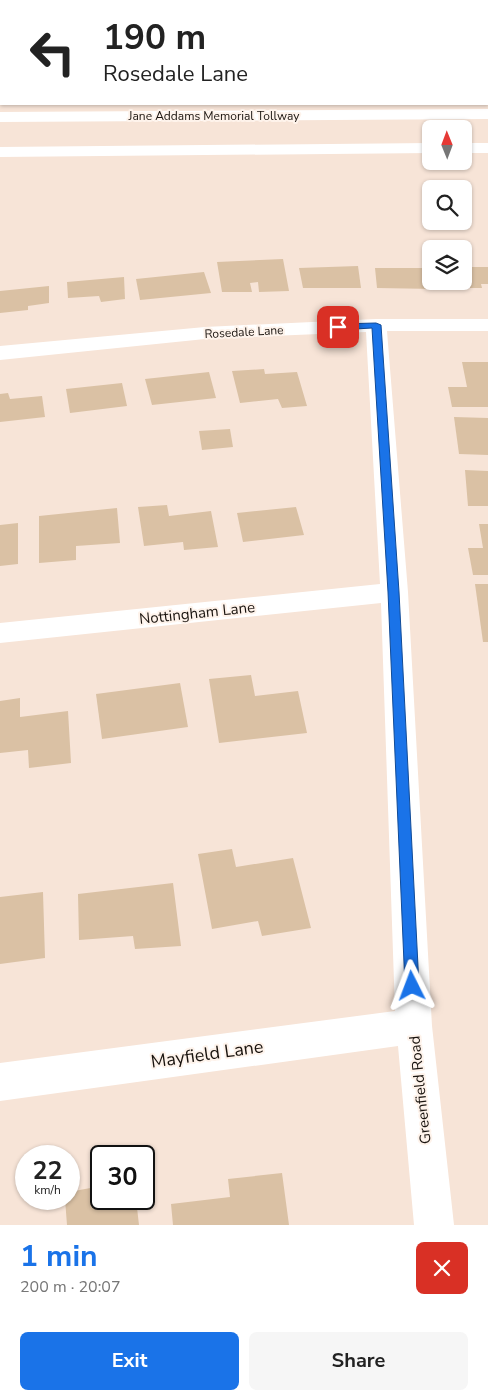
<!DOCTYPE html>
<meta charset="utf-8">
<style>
:root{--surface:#fff;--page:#f6f6f6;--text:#222;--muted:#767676;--accent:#1a73e8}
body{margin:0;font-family:"Nunito Sans",sans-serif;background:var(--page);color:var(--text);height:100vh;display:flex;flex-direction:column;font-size:19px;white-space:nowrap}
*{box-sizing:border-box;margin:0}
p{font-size:16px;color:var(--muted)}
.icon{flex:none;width:28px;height:28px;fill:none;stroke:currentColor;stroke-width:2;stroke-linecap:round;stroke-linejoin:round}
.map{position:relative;height:1225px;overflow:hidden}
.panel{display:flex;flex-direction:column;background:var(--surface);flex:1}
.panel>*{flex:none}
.hud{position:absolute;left:0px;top:0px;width:489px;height:105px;box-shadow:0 1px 4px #0004;background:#fff;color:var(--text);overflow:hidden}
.needle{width:32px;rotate:359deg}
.buttons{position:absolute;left:422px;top:120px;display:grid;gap:10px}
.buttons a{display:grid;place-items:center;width:50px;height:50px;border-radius:8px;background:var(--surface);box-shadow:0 1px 4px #0004;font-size:25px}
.speed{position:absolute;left:15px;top:1145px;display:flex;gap:10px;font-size:25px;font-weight:700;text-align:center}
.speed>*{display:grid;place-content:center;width:65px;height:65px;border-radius:50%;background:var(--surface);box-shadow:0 1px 4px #0004;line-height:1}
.speed small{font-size:12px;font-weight:400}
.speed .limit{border:2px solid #111;border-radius:8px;background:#fff;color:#111}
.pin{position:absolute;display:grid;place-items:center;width:42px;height:42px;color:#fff;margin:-21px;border-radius:10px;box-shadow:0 2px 8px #0006}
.me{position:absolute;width:55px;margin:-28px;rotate:357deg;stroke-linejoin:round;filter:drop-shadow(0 0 4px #0008)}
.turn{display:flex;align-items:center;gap:18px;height:105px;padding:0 20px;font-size:22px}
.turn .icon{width:65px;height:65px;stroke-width:2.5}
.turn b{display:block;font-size:35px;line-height:42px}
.round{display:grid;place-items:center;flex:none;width:52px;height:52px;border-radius:8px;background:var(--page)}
.overview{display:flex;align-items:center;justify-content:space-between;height:85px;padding:0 20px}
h1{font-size:30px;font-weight:700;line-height:38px;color:var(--accent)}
.cta{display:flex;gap:10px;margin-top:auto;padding:10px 20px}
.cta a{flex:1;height:58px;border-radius:8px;background:var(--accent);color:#fff;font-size:20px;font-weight:700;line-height:58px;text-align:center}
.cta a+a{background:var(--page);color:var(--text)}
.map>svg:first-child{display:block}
</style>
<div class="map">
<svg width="488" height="1225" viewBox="0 0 488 1225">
<rect width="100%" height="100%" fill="#f7e4d7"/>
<polygon fill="#c1cab5" points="0,0 488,0 488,59 488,1 1,1 0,63"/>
<g fill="#dac1a4">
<polygon points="283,259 289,291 259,292 258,282 250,283 252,292 222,292 217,262"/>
<polygon points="358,266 361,288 303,288 299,268"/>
<polygon points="464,267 488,267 488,284 481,284 482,288 457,288 455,281 464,281"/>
<polygon points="375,268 431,268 431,281 435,281 436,289 377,288"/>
<polygon points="204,272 211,293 140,300 136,279"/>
<polygon points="124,277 125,299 101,302 99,296 68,298 67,282"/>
<polygon points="49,286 49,303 28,306 28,310 0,313 0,291"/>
<polygon points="462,362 488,362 488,407 452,407 448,387 467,387"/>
<polygon points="264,369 265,374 297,372 307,406 282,408 278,399 240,403 232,371"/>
<polygon points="209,372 216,398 152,405 145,379"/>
<polygon points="122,383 127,406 70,413 66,389"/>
<polygon points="8,393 10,399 42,396 45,417 0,422 0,394"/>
<polygon points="454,417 488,418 488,455 459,454"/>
<polygon points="230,429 233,447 202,450 199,431"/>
<polygon points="465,470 488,471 488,506 468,506"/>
<polygon points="167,505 169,516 211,511 218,547 184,550 183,542 144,546 138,507"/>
<polygon points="296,507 304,535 243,542 237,513"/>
<polygon points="117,508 120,543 76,546 76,560 39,563 39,516"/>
<polygon points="18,523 18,564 0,566 0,525"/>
<polygon points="479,524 488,524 488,575 473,575 468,548 483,548"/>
<polygon points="475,584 488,584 488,642 483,642"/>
<polygon points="251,675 255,696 298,691 307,733 219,743 209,679"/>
<polygon points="180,683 188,727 102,739 96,694"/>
<polygon points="20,698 20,717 68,711 71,763 29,768 28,750 0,753 0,701"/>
<polygon points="232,849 236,867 293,858 311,928 262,936 258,921 212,929 198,854"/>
<polygon points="173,883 181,946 135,949 133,936 79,940 78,894"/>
<polygon points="43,892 45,958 0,964 0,897"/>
<polygon points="282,1173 289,1225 173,1225 171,1204 230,1197 228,1179"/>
<polygon points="101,1186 101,1199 136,1199 139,1225 67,1225 65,1199 69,1199 69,1192"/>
</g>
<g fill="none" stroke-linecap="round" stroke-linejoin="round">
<g stroke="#8c7f76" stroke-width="2" stroke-dasharray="2.5 2.5" stroke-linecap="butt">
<polyline points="238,1 245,0"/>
<polyline points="440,1 442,0"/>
</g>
<g fill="#fff" fill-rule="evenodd">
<rect x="0" y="63" width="1" height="10"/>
<polygon points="376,319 488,319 488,331 387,331 408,592 432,1026 454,1225 414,1225 398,1046 0,1101 0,1063 395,1011 381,603 0,643 0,623 380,584 366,332 205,339 0,360 0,346 205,327"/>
</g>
<g fill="#fff" fill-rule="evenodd">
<polygon points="488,109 488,119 0,122 0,112"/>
<polygon points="431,143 431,153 0,157 0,147"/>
<rect x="464" y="143" width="24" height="10"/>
</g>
</g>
<polygon fill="#1a73e8" stroke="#114b97" points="376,323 381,325 399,592 419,986 417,991 412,993 407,991 405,986 388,592 372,328 338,330 334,327 338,324"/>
<g text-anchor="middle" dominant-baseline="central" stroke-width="4" stroke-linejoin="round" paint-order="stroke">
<g font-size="12" fill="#19130e" stroke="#fef3eb">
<text x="214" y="116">Jane Addams Memorial Tollway</text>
<text transform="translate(244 332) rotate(-3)">Rosedale Lane</text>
</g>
<g font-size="15" fill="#19130e" stroke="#fef3eb">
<text transform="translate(197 613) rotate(-6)">Nottingham Lane</text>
<text transform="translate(420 1090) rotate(-96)">Greenfield Road</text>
</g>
<g font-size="18" fill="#19130e" stroke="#fef3eb">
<text transform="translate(207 1054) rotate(-8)">Mayfield Lane</text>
</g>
</g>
</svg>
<div class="buttons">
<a><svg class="needle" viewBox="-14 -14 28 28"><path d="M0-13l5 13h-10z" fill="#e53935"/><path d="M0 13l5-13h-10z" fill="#767676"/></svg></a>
<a><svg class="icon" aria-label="search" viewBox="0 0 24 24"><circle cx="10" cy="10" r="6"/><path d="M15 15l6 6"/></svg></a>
<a><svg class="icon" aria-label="layers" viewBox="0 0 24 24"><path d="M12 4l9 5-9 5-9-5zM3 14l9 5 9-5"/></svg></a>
</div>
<div class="speed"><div>22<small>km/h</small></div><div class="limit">30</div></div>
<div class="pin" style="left:338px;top:327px;background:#d93025"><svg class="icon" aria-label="arrive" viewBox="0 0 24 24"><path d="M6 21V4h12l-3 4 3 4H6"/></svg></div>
<svg class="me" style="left:412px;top:986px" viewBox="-20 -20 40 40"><path d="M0-17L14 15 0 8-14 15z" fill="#1a73e8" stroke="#fff" stroke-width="4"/></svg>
<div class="hud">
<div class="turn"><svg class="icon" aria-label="left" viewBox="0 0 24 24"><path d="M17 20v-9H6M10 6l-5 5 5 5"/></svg><div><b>190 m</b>Rosedale Lane</div></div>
</div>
</div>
<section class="panel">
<div class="overview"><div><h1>1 min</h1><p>200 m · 20:07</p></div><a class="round" style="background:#d93025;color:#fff"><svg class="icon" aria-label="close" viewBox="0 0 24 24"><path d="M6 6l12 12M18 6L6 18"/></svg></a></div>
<div class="cta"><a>Exit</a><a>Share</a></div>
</section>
